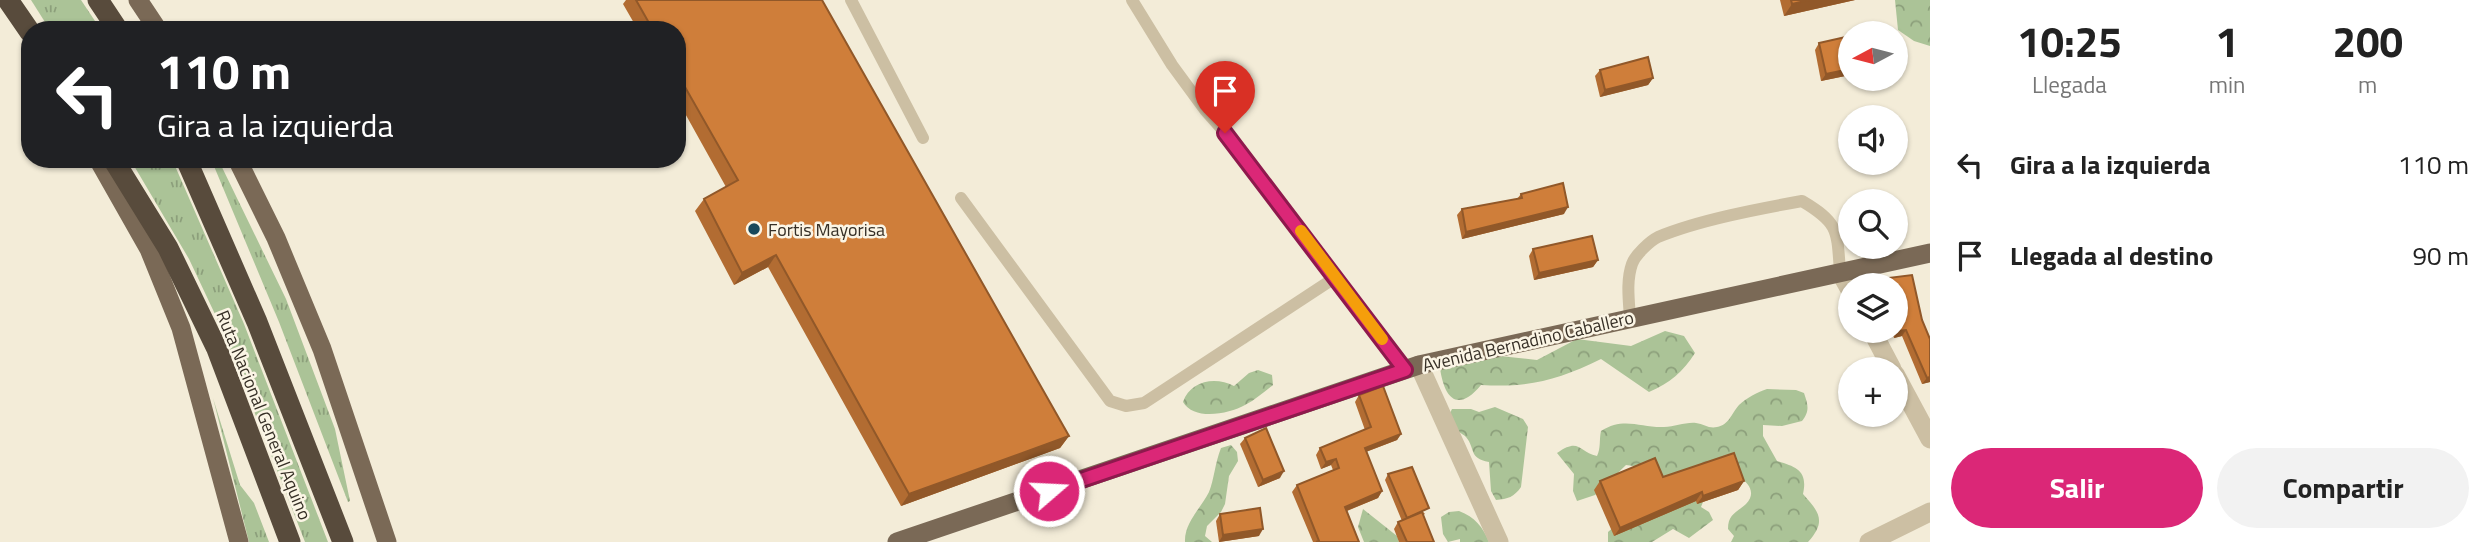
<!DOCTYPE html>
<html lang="es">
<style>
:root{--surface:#fff;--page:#f2f2f2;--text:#222;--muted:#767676;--accent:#db2777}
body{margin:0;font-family:"Titillium Web",sans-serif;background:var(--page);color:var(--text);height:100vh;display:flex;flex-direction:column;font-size:26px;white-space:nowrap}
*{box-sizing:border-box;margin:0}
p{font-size:23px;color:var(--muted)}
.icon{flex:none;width:38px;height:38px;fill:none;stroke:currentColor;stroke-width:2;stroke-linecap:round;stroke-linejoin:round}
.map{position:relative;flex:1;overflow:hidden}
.details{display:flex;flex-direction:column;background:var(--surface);width:560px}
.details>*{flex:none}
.guide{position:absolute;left:21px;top:21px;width:665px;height:147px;border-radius:28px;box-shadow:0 2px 5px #0004;background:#202124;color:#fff;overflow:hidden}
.needle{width:46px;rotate:263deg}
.fabs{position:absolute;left:1838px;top:21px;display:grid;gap:14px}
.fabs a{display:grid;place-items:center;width:70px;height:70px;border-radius:50%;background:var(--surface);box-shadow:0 2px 5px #0004;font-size:35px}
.pin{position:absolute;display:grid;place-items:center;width:60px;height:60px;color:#fff;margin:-72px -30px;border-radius:50% 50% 50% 0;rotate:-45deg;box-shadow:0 0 7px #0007}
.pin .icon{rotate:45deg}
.me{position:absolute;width:77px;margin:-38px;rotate:71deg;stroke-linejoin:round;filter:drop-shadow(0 0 5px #0008)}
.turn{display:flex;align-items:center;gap:24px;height:147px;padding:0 21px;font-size:32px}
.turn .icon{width:91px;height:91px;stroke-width:2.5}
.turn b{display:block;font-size:49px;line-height:60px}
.eta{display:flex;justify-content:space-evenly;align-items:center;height:119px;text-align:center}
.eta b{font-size:42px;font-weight:700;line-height:49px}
.cta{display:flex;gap:14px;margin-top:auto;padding:14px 21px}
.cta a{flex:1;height:80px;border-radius:42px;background:var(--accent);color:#fff;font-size:28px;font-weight:700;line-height:80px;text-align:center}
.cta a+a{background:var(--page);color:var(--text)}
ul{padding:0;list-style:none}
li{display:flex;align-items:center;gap:21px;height:91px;padding:0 21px}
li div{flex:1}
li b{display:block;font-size:26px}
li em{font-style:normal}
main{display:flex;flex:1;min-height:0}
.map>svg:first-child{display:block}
</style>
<main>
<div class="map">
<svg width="1930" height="542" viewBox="0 0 1930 542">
<defs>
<pattern id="grass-tufts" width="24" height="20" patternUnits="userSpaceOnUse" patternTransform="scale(1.75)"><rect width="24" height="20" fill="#abc397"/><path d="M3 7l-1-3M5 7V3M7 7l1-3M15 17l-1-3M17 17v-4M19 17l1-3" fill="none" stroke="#8c9f7b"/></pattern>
<pattern id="forest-crowns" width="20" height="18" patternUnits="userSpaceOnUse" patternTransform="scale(1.75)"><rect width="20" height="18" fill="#abc397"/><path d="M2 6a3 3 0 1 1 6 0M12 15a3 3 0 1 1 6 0" fill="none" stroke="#8c9f7b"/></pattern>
</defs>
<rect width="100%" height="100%" fill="#f3ecd8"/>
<g fill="url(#grass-tufts)">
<polygon points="31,0 81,0 101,30 50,30"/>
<polygon points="130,159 172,159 244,324 328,542 305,542 222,329 189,259"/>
<polygon points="211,159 218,159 286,299 335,429 350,501 348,502 279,322"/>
<polygon points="213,398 240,485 254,503 269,542 249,542"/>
</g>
<g fill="url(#forest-crowns)">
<polygon points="1895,0 1930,0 1930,46 1914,41 1898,30"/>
<path d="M1665 331 1684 336 1695 353C1683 372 1670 383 1649 392L1601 359C1558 380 1529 388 1481 385 1457 414 1444 397 1440 368L1490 355 1537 360 1577 339 1631 346Z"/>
<path d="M1258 370 1272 375 1273 385C1264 392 1255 400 1245 405 1229 414 1194 421 1183 402 1190 381 1215 376 1234 386L1249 373Z"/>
<path d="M1767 389 1796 390 1804 393C1808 405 1810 411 1802 421L1782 426 1763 425V436L1777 461C1797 467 1808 471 1803 494 1819 512 1827 521 1808 542H1731L1734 536 1728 529C1728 514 1736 513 1746 504 1763 486 1733 472 1720 466 1709 462 1704 462 1694 469L1705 497 1701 507 1709 512 1713 520 1689 538 1673 529 1652 542H1608V532L1624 518 1655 469 1626 465 1595 495 1577 501 1573 491 1574 474 1557 453C1580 437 1578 452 1597 456 1601 448 1599 440 1601 431 1624 416 1641 428 1664 427 1675 427 1685 422 1696 423 1704 424 1709 429 1717 427 1729 425 1731 414 1739 405 1746 398 1758 392 1767 389Z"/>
<path d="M1495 407 1523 419 1528 427 1521 487C1514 497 1508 499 1496 500L1491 491 1489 462C1468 458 1476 449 1466 437 1462 433 1454 430 1450 427L1448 417 1452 409H1471L1479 412Z"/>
<path d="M1231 445 1237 452 1238 461 1229 476 1225 504 1221 512 1207 526 1205 536 1212 542H1185C1184 523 1201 508 1209 492 1214 480 1215 463 1221 448Z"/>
<polygon points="1363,509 1397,536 1399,542 1364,542 1358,527"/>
<path d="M1459 511C1475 517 1483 527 1489 542H1460V539L1448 542 1443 534 1441 517 1449 512Z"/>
</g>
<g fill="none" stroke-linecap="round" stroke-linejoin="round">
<g stroke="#ccbfa3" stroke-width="12">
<polyline points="851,0 923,138"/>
<polyline points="1132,0 1172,65 1205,110 1244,154 1405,370"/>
<polyline points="961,198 1110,401 1126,406 1144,403 1336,277"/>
<path d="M1630 318C1629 301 1626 281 1632 264 1635 255 1650 241 1658 237 1699 220 1758 209 1802 201 1839 223 1837 230 1840 272"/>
</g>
<g stroke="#ccbfa3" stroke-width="19">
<polyline points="1840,272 1850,290"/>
<polyline points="1872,331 1892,369"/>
<polyline points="1419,365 1499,542"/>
<polyline points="1895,374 1930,439"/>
<polyline points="1869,542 1930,512"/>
</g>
<g stroke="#7a6956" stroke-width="19">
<polyline points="138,0 158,30"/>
<polyline points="98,159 149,249 181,328 239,542"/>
<polyline points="237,159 276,238 322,349 387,542"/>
<polyline points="897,542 1419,365 1930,253"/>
</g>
<g stroke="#584b3c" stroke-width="21">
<polyline points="8,0 30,32"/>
<polyline points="98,0 118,30"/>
<polyline points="113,159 168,248 217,349 290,542"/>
<polyline points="186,159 257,322 343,542"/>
</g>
</g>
<g fill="#b26c32">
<polygon points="626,0 822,0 1069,436 1060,448 901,506 768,267 734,285 695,211 704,199 726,187 677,99 677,30 638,30 623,4"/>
<polygon points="1780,0 1855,0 1784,16"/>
<polygon points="1850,36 1850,75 1821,81 1815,50 1819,43"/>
<polygon points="1600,70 1653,78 1648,85 1600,97 1595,76"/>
<polygon points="1521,194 1564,214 1462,239 1457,215 1462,209 1517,199"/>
<polygon points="1533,249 1598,260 1593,267 1534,280 1529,256"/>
<polygon points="1912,275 1922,320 1930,339 1930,382 1922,384 1902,336 1894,338 1892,331 1895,331 1895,285 1875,285 1880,279"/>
<polygon points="1359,395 1401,434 1397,440 1366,452 1382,491 1378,498 1347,511 1359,542 1313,542 1292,492 1297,485 1333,470 1331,465 1321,469 1316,455 1320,448 1365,430 1355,402"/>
<polygon points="1245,438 1280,478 1258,487 1240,444"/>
<polygon points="1388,474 1425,514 1423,515 1434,542 1399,542 1394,529 1398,522 1402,521 1385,480"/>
<polygon points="1663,477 1744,481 1738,490 1697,504 1696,501 1614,536 1594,490 1600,481"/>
<polygon points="1220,514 1259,536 1219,542 1216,521"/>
</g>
<g fill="#915829">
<polygon points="1809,0 1855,0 1784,16 1792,4"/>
<polygon points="1850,69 1850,75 1821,81 1826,74"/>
<polygon points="1653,78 1648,85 1600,97 1605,90"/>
<polygon points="1568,207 1564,214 1462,239 1466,232"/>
<polygon points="776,255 768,267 734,285 742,273"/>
<polygon points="1598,260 1593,267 1534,280 1539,273"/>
<polygon points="1906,330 1902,336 1894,338 1898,331"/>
<polygon points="1930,377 1930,382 1922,384 1927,378"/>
<polygon points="1401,434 1397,440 1360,454 1365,448"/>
<polygon points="1069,436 1060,448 901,506 909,494"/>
<polygon points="1336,459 1331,465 1321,469 1326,462"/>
<polygon points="1284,471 1280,478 1258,487 1263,480"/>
<polygon points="1744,481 1738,490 1697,504 1703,496"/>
<polygon points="1382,491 1378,498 1341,513 1345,507"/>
<polygon points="1702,492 1696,501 1614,536 1620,528"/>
<polygon points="1263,529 1259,536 1219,542 1223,535"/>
</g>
<g fill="#cf7e3a" stroke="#915829" stroke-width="2">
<polygon points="636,0 822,0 1069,436 909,494 776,255 742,273 704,199 738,180 677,73 677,30 653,30"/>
<polygon points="1791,0 1809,0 1792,4"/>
<polygon points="1850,36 1850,69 1826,74 1819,43"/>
<polygon points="1648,57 1653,78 1605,90 1600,70"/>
<polygon points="1563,183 1568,207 1466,232 1462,209 1522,198 1521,194"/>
<polygon points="1592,236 1598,260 1539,273 1533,249"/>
<polygon points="1912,275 1922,320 1930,339 1930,377 1927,378 1906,330 1898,331 1895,317 1895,285 1881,285 1880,279"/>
<polygon points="1383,386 1401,434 1365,448 1382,491 1345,507 1359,542 1316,542 1319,541 1297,485 1339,468 1336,459 1326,462 1320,448 1371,427 1359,395"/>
<polygon points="1266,428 1284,471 1263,480 1245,438"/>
<polygon points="1734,453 1744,481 1703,496 1702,492 1620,528 1600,481 1655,458 1663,477"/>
<polygon points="1412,467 1429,508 1407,518 1388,474"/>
<polygon points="1260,508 1263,529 1223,535 1220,514"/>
<polygon points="1422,512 1434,542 1407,542 1398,522"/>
</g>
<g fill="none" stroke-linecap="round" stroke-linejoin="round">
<g stroke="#8e194d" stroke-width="18">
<polyline id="route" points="1049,491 1405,370 1225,133"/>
</g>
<use href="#route" stroke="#db2777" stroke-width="12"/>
<polyline stroke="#f59e0b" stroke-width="12" points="1301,231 1382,339"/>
</g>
<circle fill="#18485b" stroke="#fbf5e5" stroke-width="2.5" cx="754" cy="229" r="7"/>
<g text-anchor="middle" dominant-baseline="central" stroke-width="5" stroke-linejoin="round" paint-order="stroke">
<g font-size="18" fill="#362f26" stroke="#fbf5e5" text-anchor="start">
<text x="768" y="229">Fortis Mayorisa</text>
</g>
<g font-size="18" fill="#362f26" stroke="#fbf5e5">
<text transform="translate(1528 341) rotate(-13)">Avenida Bernadino Caballero</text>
<text transform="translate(264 415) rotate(68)">Ruta Nacional General Aquino</text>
</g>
</g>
</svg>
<div class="fabs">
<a><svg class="needle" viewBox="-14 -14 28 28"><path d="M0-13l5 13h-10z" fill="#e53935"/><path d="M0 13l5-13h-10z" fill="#767676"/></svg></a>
<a><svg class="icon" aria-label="sound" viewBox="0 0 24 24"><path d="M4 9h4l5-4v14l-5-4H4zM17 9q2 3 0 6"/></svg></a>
<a><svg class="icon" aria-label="search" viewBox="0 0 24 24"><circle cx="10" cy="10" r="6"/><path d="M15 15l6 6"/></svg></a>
<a><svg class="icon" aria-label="layers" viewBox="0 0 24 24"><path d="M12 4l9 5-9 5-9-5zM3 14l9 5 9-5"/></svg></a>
<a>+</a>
</div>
<div class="pin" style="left:1225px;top:133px;background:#d93025"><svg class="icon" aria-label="arrive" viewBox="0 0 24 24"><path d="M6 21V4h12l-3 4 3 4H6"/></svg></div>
<svg class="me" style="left:1049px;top:491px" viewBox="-20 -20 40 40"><circle r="17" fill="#db2777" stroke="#fff" stroke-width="3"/><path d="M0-11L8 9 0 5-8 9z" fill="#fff"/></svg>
<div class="guide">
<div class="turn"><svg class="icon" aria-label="left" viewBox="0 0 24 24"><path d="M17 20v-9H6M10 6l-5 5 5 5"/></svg><div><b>110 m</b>Gira a la izquierda</div></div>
</div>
</div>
<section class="details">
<div class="eta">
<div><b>10:25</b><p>Llegada</p></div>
<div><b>1</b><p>min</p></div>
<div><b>200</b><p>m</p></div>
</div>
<ul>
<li><svg class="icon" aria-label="left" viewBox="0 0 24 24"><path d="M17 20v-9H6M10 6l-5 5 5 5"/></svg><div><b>Gira a la izquierda</b></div><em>110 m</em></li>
<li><svg class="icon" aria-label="arrive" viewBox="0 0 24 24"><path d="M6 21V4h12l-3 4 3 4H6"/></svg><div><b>Llegada al destino</b></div><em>90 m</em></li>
</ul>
<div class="cta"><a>Salir</a><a>Compartir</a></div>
</section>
</main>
